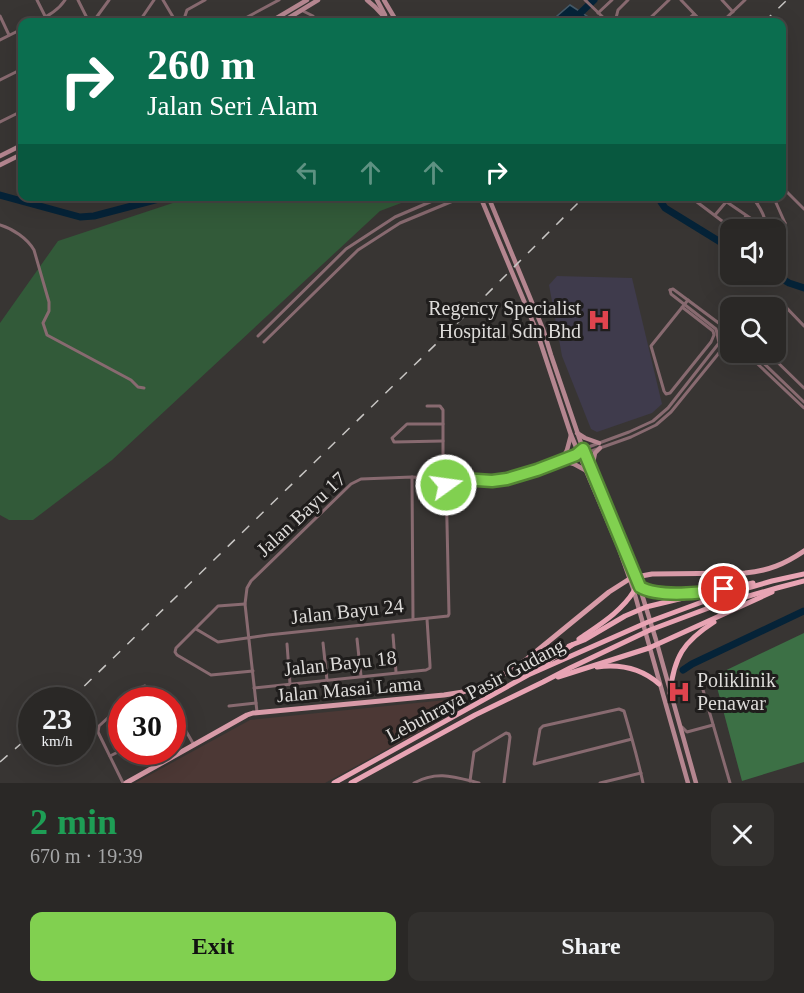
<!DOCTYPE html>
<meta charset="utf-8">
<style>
:root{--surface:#2a2826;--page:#32302e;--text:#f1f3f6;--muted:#a5a6a7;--line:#464443;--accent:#81d050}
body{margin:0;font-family:"Times New Roman",serif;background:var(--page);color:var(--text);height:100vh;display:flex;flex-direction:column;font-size:22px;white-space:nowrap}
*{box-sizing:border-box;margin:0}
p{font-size:20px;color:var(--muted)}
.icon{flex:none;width:33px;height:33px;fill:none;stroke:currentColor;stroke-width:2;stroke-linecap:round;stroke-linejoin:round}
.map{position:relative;height:783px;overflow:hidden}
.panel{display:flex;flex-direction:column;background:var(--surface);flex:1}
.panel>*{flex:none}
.guide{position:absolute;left:18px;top:18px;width:768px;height:183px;border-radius:12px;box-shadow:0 6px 24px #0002,0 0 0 2px var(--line);background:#0b6e4f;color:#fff;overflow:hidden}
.buttons{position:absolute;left:720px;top:219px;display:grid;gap:12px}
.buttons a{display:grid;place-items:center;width:66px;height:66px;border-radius:12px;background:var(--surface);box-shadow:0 6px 24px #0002,0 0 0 2px var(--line);font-size:30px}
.speed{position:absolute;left:18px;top:687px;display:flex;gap:12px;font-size:30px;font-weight:700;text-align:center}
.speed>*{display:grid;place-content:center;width:78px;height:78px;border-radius:50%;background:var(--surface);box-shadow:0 6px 24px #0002,0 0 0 2px var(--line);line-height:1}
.speed small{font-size:15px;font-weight:400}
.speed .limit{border:9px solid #d22;background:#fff;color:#111}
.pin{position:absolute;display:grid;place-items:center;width:51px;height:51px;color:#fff;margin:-26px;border:3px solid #fff;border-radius:50%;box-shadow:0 2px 6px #0007}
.me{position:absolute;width:66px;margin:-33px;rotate:76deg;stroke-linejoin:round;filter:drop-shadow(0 0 4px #0008)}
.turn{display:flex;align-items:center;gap:21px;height:126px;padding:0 30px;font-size:27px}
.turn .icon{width:78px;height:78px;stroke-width:2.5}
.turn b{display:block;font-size:42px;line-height:51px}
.lanes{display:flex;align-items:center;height:57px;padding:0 30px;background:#0003;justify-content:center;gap:30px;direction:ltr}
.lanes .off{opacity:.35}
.round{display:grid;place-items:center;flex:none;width:63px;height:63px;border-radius:12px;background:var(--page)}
.headline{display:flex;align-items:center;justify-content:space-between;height:102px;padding:0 30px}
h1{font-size:36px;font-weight:700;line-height:45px;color:#1e9e55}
.action{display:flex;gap:12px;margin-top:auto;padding:12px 30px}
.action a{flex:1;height:69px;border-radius:12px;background:var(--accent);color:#111;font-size:24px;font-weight:700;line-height:69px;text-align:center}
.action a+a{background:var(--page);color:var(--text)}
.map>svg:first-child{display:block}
</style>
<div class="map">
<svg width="804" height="783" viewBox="0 0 804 783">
<rect width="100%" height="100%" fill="#383533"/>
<polygon fill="#4c3835" points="456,697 457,711 325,783 135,783 250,720 446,700"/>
<polygon fill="#3f3b4c" points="557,276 632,278 662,404 652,413 597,432 591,429 562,356 549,285"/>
<polygon fill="#325a39" points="191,197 417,197 380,211 112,460 33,520 9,520 0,515 0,323 58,241"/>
<polygon fill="#3c7045" points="804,633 804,762 742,781 714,676"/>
<polygon fill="#052338" stroke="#465a68" stroke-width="1.5" points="570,5 590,18 589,22 550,22"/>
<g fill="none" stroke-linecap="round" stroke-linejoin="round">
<g stroke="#052338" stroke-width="7">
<polyline points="571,22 594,0"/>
<polyline points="0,195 80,217 94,216 170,196"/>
<polyline points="657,196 665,208 730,248"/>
<polyline points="774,274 789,283 804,288"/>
<polyline points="683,670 692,664 804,611"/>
</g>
<g stroke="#886a70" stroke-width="3">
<polyline points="37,0 48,22"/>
<polyline points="78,0 89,22"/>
<polyline points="163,0 176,22"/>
<polyline points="585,0 608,22"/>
<polyline points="681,0 702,22"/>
<polyline points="722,0 733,12"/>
<polyline points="303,11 313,16 317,22"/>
<polyline points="598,13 612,0"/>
<polyline points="0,16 9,35"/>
<path d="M35 22C47 17 58 11 65 0"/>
<polyline points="93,22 109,0"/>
<polyline points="139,22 154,0"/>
<polyline points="188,22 185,16 187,10 205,0"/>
<polyline points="238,22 279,0"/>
<polyline points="618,22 616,18 618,10 628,0"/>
<polyline points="646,22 669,0"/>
<polyline points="685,22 694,14"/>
<polyline points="722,22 745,0"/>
<polyline points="0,40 22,29"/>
<polyline points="0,80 22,69"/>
<polyline points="0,122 22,111"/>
<polyline points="782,187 804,209"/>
<polyline points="473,196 482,201"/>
<polyline points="689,196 734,230"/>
<polyline points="718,196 759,224 767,225 785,223"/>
<path d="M751 196C759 205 766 218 767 230"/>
<polyline points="773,196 785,223 781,250 780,253 776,252"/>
<polyline points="757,203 766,196"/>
<polyline points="715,215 726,202"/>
<path d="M0 225C13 229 27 238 34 250L49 302V311L43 323 47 335 131 380 138 387 144 388"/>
<polyline points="737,230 746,216"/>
<polyline points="670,290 673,289 724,327"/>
<polyline points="682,307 713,331 714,335 711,342 670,393 666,394 664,391 651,346 688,300"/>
<polyline points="763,308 772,300 781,302 804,326"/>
<polyline points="718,332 720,329 725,327 730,329"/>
<polyline points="258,336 346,249 395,217 444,196"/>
<polyline points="264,342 358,250 400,223 465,196"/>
<polyline points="745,352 804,408"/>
<polyline points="752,352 804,402"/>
<polyline points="767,352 804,388"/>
<polyline points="427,406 440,406 443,410 443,478"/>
<polyline points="443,424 407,424 392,438 394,442 443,441"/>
<polyline points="586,453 631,437 656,425 671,412 723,348 730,341"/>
<polyline points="412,477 413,619"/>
<polyline points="245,604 218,606 176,648 175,652 177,655 211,675 253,671"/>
<polyline points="196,629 218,642 268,635 448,616 449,614 446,478"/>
<polyline points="393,635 396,672"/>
<polyline points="357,639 361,676"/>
<polyline points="323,643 327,680"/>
<polyline points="287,644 290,684"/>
<polyline points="699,676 730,783"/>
<polyline points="254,688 426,670 430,668 430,665 427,619"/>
<polyline points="126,700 138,689 145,686 167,700"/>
<polyline points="122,705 99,726 98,732 123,783"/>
<polyline points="229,706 256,703"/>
<polyline points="172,707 194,745"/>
<polyline points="257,712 245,604 247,588 251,581 351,484 361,479 412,477 492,481 507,479 537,470 576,455 583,449 629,432 653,421 668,408 719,343 716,329 671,294 670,290"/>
<polyline points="682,727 687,732 713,725"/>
<path d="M632 739 534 764 540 729 543 726 619 709 624 711C631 735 638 759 643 783"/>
<polyline points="110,756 122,750"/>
<polyline points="470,781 474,752 506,733 509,734 510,737 504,783"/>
<path d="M414 783C437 770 455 777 479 783"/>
<polyline points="600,783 641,773"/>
</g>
<g stroke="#b58690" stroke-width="4.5">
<polyline points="367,0 375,7 389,22"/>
<polyline points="377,0 385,15"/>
<polyline points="384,0 397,22"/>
<polyline points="270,22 307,0"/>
<polyline points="282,22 318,0"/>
<polyline points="0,156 22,145"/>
<polyline points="0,165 22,154"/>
<polyline points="480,196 537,332 571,435 618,546 633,588 688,783"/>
<polyline points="488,196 543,329 551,355 583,449 639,585 656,640 696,783"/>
<polyline points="577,433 585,438 599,443"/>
<polyline points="571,435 567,450 562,460 574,464 585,470"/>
<polyline points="592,467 595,453 600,448"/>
</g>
<path stroke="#d89ba8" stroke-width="5" d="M126 783 247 715 253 713 444 695 463 692 481 686 504 674 527 659 609 592 631 578 652 574 745 573C768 571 785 564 804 551"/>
<g stroke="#e8a4b4" stroke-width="5">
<path d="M640 587C656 597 678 593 697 592"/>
<path d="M579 639C599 625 621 612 634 591"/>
<polyline points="569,646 584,640 625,616 646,607 708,592 753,583"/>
<polyline points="540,667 572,645"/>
<path d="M597 667C620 664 641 668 659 684"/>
<polyline points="558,677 649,648 772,592"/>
<path d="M670 693C674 657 683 642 714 622"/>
<polyline points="334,783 528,675 648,622 713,598 772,581 804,574"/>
<polyline points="351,783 475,715 543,682 570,668 650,630 714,606 777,588 804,581"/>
</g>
<g stroke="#c8c6c4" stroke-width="1.5" stroke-dasharray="10 10" stroke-linecap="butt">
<polyline points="764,22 787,0"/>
<polyline points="70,700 472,309 585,196"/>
<polyline points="0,762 32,734"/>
</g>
</g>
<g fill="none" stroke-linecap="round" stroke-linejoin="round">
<g stroke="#548734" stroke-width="15">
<path id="route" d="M446 485V478L492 481 507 479 537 470 576 455 583 449 640 587C659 598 703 593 724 589"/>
</g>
<use href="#route" stroke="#81d050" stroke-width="10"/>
</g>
<defs>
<g id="hospital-bare" transform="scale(1.8)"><path d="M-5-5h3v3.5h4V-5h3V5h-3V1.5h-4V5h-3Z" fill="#e0444e" stroke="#1f1d1c" stroke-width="2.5" paint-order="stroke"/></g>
</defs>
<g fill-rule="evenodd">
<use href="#hospital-bare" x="599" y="320"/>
<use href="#hospital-bare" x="679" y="692"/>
</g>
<g text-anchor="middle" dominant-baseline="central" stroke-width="6" stroke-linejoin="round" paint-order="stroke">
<g font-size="20" fill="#dddbd9" stroke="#1f1d1c" text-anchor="end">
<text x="581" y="308">Regency Specialist<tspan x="581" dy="23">Hospital Sdn Bhd</tspan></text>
<text x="697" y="680" text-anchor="start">Poliklinik<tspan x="697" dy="23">Penawar</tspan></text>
</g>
<g font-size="20" fill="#dddbd9" stroke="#1f1d1c">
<text transform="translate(301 514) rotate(-43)">Jalan Bayu 17</text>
<text transform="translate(347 611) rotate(-6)">Jalan Bayu 24</text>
<text transform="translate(340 663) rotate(-6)">Jalan Bayu 18</text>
<text transform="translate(349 689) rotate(-5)">Jalan Masai Lama</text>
<text transform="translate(475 690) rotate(-28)">Lebuhraya Pasir Gudang</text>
</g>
</g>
</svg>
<div class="buttons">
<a><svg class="icon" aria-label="sound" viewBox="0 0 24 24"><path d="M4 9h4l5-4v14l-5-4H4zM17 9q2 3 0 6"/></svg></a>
<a><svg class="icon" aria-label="search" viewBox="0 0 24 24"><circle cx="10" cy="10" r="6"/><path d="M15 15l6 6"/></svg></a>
</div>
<div class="speed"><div>23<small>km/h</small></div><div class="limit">30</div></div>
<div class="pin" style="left:724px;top:589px;background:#d93025"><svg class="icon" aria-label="arrive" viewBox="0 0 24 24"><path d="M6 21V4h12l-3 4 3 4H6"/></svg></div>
<svg class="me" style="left:446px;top:485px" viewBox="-20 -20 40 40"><circle r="17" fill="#81d050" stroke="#fff" stroke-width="3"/><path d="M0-11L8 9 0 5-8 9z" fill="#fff"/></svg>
<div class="guide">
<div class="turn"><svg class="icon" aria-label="right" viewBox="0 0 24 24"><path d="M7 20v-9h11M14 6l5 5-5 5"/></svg><div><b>260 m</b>Jalan Seri Alam</div></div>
<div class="lanes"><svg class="icon off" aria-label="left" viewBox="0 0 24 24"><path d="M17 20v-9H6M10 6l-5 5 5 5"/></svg><svg class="icon off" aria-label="ahead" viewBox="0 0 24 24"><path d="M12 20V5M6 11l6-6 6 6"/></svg><svg class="icon off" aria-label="ahead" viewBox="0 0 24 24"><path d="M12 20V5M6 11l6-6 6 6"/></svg><svg class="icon" aria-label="right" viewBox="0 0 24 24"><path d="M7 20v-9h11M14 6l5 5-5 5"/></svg></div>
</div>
</div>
<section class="panel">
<div class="headline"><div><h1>2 min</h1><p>670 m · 19:39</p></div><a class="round"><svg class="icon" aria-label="close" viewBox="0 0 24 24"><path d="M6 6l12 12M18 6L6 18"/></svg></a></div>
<div class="action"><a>Exit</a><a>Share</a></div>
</section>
